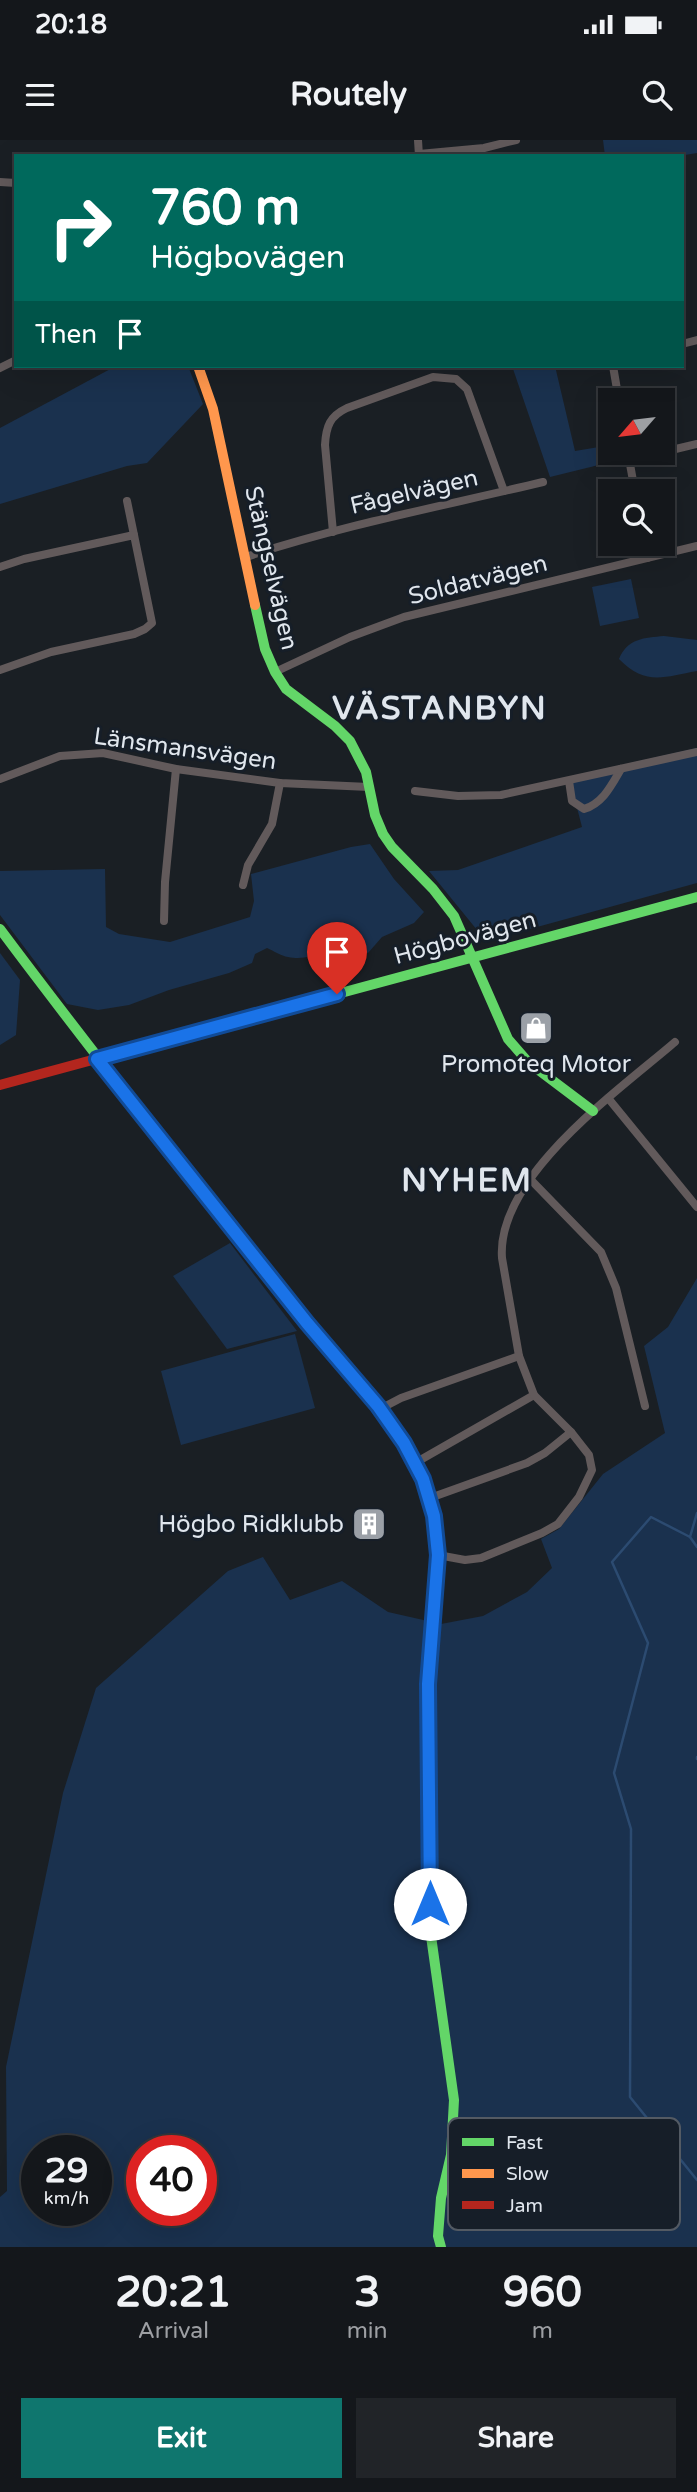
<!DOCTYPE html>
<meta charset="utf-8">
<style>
:root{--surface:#14171b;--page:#212428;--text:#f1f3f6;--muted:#9d9fa3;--line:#33363a;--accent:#0f766e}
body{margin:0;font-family:"Varela Round",sans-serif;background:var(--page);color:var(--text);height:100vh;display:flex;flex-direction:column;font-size:26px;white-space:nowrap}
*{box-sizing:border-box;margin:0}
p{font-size:23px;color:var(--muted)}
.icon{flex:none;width:38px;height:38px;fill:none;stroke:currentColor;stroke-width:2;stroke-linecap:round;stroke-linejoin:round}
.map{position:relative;height:2107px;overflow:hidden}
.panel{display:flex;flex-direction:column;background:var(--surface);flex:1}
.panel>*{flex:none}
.banner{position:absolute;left:14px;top:14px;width:670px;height:214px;border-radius:0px;box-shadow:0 7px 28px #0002,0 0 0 2px var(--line);background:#00695c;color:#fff;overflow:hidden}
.needle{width:46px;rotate:242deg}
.buttons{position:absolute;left:598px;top:248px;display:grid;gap:14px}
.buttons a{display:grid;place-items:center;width:77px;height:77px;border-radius:0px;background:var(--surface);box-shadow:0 7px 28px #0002,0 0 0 2px var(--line);font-size:35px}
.speed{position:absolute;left:21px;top:1995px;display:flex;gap:14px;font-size:35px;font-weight:700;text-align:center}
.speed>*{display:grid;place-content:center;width:91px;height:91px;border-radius:50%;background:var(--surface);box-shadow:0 7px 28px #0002,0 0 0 2px var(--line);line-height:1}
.speed small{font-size:18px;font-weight:400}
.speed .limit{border:10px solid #d22;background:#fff;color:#111}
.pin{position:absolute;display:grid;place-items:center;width:60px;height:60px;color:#fff;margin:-72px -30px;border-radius:50% 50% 50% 0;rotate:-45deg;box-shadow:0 0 7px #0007}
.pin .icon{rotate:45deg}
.me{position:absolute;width:77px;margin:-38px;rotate:0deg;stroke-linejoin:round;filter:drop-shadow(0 0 5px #0008)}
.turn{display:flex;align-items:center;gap:24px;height:147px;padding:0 21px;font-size:32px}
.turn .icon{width:91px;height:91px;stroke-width:2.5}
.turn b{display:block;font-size:49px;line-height:60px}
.then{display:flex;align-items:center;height:66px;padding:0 21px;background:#0003;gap:14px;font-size:26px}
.eta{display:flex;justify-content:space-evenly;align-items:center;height:119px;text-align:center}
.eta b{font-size:42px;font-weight:700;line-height:49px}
.button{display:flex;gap:14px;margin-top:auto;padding:14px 21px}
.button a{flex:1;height:80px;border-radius:0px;background:var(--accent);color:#fff;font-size:28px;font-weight:700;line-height:80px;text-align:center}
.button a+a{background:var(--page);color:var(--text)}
.status{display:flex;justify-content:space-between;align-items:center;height:49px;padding:0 35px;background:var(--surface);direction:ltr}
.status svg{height:19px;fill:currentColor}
header{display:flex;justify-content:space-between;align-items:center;height:91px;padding:0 21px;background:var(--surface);font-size:32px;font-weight:700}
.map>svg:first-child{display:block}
</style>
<div class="status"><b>20:18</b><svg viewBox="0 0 49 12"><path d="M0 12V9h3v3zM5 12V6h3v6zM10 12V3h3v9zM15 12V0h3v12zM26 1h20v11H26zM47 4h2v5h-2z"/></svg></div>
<header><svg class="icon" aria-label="menu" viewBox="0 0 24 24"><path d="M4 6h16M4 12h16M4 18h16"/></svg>Routely<svg class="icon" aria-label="search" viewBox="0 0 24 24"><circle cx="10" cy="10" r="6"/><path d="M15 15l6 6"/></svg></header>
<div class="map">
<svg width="697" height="2107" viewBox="0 0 697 2107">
<rect width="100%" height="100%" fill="#1a1f24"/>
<g fill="#1a314e" fill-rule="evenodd">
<polygon points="603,0 697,0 697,13 679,16 605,16"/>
<polygon points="116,226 188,226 203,264 147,323 127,326 0,364 0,288"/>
<polygon points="512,226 555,226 575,311 611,305 611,313 618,313 619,320 550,337"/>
<polygon points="631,439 639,478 600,486 592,447"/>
<path d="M664 496 697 500V531C664 537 645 546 619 519 628 498 644 498 664 496Z"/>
<polygon points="697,608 697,743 486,801 429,731 458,730 582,687 569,637"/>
<path d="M370 704 394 739 424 772 414 783 382 797 368 813C327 794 321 824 288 817 281 816 274 811 267 808L255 814 252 823 229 833 169 850 129 865 98 870 67 864 0 775V731L105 729 106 787 119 794 170 802 250 777 254 761 251 734 351 707Z"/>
<polygon points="0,813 20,840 16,895 0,905"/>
<polygon points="230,1103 297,1191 227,1209 173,1136"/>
<path d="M697 1138V2107H0V2057L7 2051 6 1927 63 1653 96 1548 228 1431 263 1417 290 1460 342 1441 388 1472 441 1484 483 1476 527 1452 552 1428 541 1399 559 1389 603 1334 665 1293 644 1206 668 1187ZM37 2011H96V2070H37ZM142 2011H201V2070H142Z"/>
<polygon points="295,1194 315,1268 181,1305 161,1231"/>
</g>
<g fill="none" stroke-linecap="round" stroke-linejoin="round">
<g stroke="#2c4b71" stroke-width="2.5">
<polyline points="697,1373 690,1397 697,1407"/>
<polyline points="690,1397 651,1377 612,1422 648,1503 614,1633 631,1689 630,1957 697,2040"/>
<polyline points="697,1617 697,1619"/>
</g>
<g stroke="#625a5b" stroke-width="8">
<polyline points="418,0 419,16"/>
<polyline points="419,14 484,8 516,0"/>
<polyline points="0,42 16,43"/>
<polyline points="682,204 697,200"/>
<polyline points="613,226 619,261"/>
<polyline points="0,228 16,220"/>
<polyline points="663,312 697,304"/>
<polyline points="628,313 635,352"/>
<polyline points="629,321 659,313"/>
<polyline points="127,361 134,395"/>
<path d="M333 392 325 305C326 286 330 276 347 268L433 237 456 239 467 249 504 351"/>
<polyline points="644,404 647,418"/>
<path d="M246 417C343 385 443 366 543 342"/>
<polyline points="0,427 24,419 134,395 152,483 145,489 134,494 51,512 0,530"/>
<polyline points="275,532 350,497 404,477 697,406"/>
<polyline points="0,639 60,616 103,613 176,629 280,643 369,647"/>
<path d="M569 641 572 661 584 669C603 663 611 646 621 629"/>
<polyline points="415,651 458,656 501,655 697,612"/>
<polyline points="243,745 248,725 272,684 280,643"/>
<polyline points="164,781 165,742 176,629"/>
<polyline points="608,958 697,1067"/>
<polyline points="530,1039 601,1112 616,1148 645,1266"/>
<path d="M380 1269 401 1258 519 1216 502 1118C496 1037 618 951 675 902"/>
<polyline points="415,1323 534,1255"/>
<polyline points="430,1358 527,1323 545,1313 571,1292 534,1255 519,1216"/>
<polyline points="438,1415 465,1420 481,1418 542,1393 558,1384 579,1357 592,1330 589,1315 571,1292"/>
</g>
<g stroke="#63d668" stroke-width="10">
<polyline points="255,465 265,509 275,532 286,549 335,586 350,601 366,632 375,675 383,694 392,707 433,749 454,776 508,899 528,922 593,971"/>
<path d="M0 789C94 915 192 1038 289 1161 337 1220 407 1285 430 1358 441 1392 437 1429 434 1463"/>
<polyline points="170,899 697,757"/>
<polyline points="430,1739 430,1789 454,1960 451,2015 441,2058 438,2096 441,2107"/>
</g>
<polyline stroke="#ff974d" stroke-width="10" points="198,226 213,269 255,465"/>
<g stroke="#b3261e" stroke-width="10">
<polyline points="0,945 170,899"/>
<polyline points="430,1739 428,1544 434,1463"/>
</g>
</g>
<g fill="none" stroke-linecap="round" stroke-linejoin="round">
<g stroke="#114b97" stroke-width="18">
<polyline id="route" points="337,854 97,919 307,1183 378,1266 404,1303 423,1339 434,1376 438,1415 428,1544 430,1764"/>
</g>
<use href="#route" stroke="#1a73e8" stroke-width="12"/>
</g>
<defs>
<g id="shop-square" transform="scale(1.75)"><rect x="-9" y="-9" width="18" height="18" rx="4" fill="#9ba0a7" stroke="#161e28"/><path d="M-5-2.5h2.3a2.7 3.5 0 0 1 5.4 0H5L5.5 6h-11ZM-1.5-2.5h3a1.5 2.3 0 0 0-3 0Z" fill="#fff"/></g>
<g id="building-square" transform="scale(1.75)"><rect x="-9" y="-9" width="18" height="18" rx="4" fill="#9ba0a7" stroke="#161e28"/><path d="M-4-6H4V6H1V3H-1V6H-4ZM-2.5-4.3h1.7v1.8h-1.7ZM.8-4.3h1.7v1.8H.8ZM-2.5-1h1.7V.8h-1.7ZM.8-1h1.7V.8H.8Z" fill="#fff"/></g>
</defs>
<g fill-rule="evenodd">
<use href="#shop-square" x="536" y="888"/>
<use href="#building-square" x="369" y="1384"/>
</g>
<g text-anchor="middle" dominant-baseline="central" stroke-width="6" stroke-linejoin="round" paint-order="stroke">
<g font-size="24" fill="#e0e6ed" stroke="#161e28">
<text transform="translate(414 352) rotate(-13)">Fågelvägen</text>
<text transform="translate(271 428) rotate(77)">Stängselvägen</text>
<text transform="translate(478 440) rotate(-14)">Soldatvägen</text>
<text transform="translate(185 609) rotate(8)">Länsmansvägen</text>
<text transform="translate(465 798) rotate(-15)">Högbovägen</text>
</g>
<g font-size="24" fill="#e0e6ed" stroke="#161e28">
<text x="536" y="924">Promoteq Motor</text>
<text x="344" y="1384" text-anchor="end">Högbo Ridklubb</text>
</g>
<g font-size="32" font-weight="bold" letter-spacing="2" fill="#e0e6ed" stroke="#161e28">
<text x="440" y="569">VÄSTANBYN</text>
<text x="467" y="1041">NYHEM</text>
</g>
</g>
<rect x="448" y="1978" width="232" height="112" rx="10" fill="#161e28" stroke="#535a63" stroke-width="2"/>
<rect x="462" y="1998" width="32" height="8" fill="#63d668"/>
<rect x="462" y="2029" width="32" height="9" fill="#ff974d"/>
<rect x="462" y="2061" width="32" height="8" fill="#b3261e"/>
<g font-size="19" fill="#e0e6ed">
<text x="506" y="2009">Fast</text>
<text x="506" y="2040">Slow</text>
<text x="506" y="2072">Jam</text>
</g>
</svg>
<div class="buttons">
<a><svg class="needle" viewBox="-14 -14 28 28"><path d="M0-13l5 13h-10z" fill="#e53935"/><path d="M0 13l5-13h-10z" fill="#9d9fa3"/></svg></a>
<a><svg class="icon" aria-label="search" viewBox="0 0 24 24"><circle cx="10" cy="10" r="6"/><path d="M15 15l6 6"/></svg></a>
</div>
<div class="speed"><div>29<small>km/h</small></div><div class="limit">40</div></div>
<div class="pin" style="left:337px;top:854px;background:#d93025"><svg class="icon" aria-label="arrive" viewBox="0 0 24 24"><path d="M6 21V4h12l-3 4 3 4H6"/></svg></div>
<svg class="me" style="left:430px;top:1764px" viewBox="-20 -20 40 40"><circle r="19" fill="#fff"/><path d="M0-13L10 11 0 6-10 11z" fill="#1a73e8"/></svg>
<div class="banner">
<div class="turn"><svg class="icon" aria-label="right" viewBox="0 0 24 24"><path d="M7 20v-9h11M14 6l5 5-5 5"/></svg><div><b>760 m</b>Högbovägen</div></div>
<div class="then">Then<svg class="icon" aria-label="arrive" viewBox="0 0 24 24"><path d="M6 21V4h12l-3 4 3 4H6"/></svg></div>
</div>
</div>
<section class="panel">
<div class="eta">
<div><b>20:21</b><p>Arrival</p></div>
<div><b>3</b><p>min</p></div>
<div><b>960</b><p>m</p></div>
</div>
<div class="button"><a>Exit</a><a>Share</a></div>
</section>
